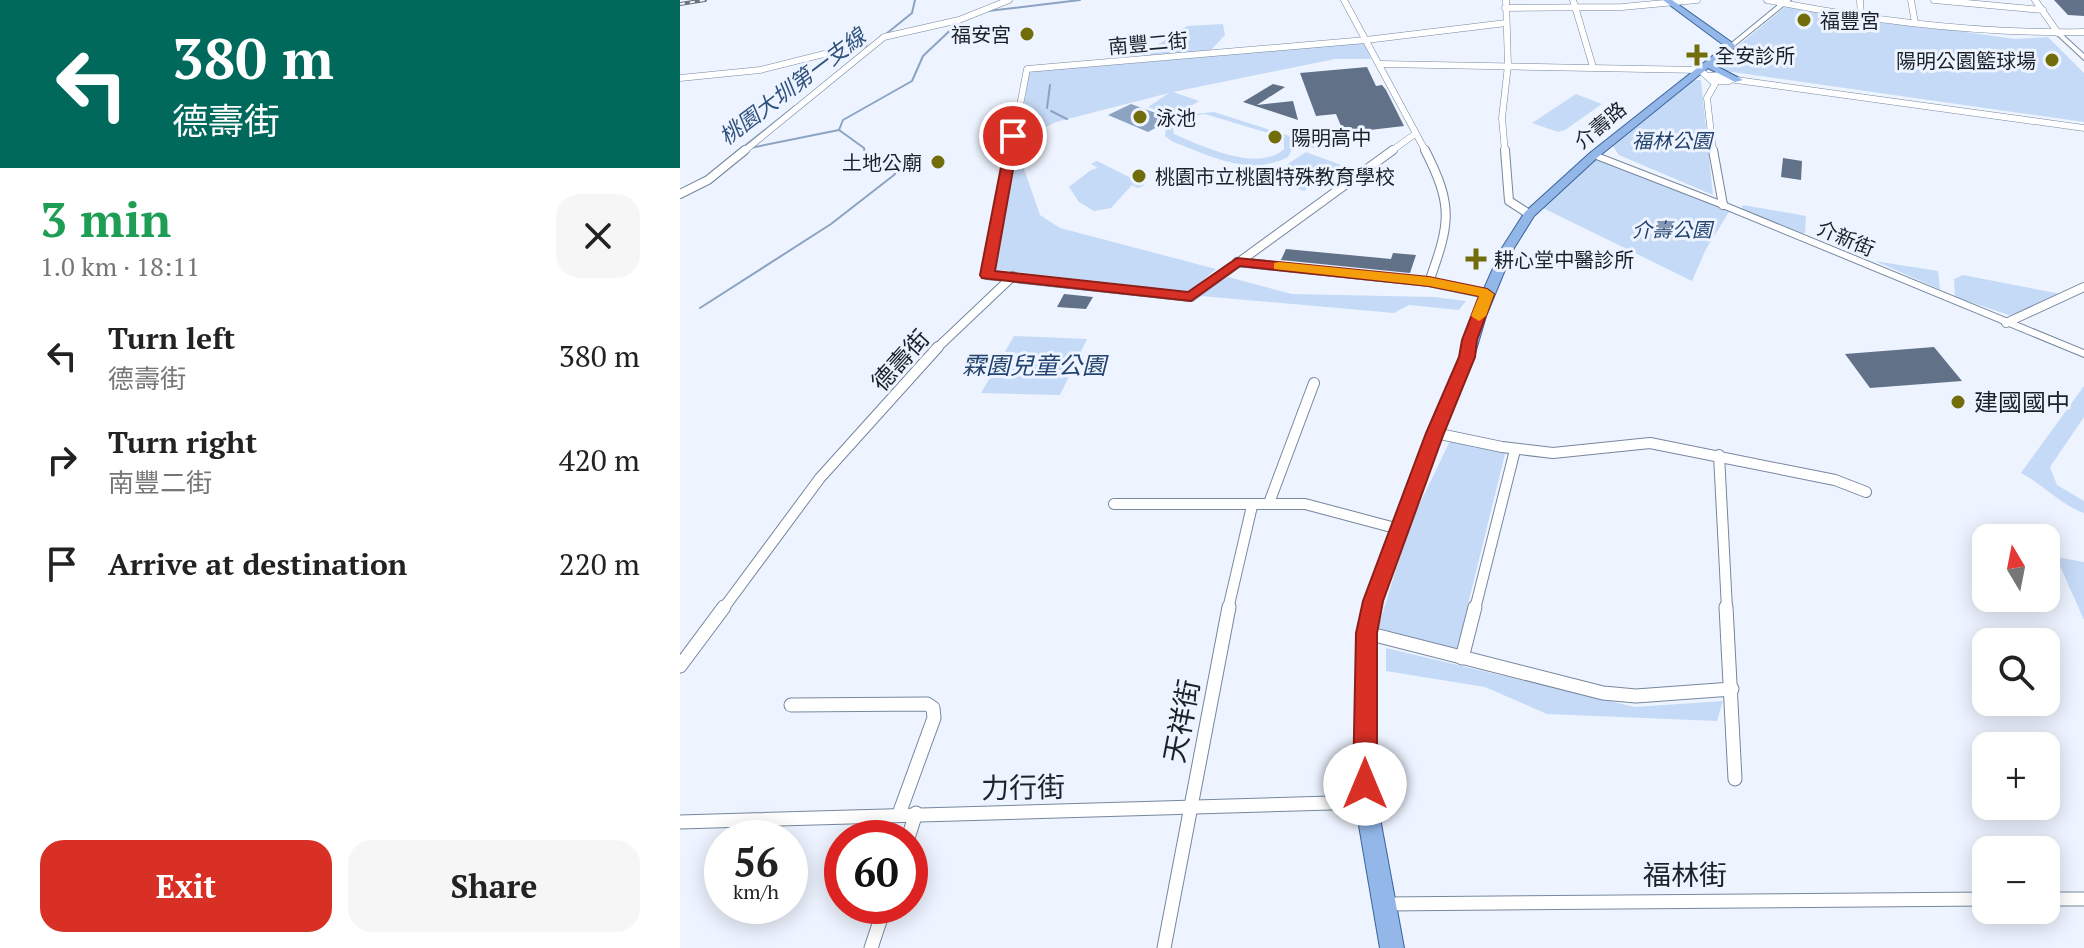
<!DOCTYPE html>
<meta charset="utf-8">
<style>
:root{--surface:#fff;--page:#f6f6f6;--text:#222;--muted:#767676;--accent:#d93025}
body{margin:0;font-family:"PT Serif","Noto Sans TC",serif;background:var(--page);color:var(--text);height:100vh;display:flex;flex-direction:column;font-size:30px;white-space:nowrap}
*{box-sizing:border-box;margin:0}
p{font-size:26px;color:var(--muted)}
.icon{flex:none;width:44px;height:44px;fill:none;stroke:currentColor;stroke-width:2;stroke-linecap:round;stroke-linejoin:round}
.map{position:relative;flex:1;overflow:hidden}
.details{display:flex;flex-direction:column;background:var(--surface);width:680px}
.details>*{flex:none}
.top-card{background:#00695c;color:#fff;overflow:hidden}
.needle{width:52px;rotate:350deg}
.tools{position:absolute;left:1292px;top:524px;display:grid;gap:16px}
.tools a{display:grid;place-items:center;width:88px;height:88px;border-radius:16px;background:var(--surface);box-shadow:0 4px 20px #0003;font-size:40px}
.speed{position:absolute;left:24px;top:820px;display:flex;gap:16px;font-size:40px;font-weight:700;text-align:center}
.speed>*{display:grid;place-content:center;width:104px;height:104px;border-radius:50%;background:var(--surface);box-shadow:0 4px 20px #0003;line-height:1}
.speed small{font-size:20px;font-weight:400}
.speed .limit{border:12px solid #d22;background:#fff;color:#111}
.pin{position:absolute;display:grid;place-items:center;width:68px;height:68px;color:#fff;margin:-34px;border:4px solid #fff;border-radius:50%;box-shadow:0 2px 8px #0007}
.me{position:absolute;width:88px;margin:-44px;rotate:0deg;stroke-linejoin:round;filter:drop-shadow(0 0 6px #0008)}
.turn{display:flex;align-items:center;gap:28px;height:168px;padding:0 40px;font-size:36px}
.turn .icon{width:104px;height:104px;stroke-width:2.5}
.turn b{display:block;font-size:56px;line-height:68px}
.round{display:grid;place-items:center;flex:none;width:84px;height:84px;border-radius:24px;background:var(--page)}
.headline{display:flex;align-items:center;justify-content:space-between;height:136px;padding:0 40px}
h1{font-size:48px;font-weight:800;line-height:60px;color:#1e9e55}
.cta{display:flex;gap:16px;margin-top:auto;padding:16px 40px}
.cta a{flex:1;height:92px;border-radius:24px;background:var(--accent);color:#fff;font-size:32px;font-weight:800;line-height:92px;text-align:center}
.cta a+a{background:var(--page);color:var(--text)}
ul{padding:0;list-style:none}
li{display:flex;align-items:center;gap:24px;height:104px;padding:0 40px}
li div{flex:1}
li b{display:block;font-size:30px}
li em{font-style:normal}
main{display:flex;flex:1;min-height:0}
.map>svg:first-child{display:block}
</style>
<main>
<section class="details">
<div class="top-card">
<div class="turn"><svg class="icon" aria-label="left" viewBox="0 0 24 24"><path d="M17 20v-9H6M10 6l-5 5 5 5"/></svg><div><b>380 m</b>德壽街</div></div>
</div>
<div class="headline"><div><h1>3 min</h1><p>1.0 km · 18:11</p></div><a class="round"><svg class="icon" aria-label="close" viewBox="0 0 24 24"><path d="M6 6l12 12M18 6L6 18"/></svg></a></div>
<ul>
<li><svg class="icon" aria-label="left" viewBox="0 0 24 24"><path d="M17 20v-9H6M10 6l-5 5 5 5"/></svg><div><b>Turn left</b><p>德壽街</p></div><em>380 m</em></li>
<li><svg class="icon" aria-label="right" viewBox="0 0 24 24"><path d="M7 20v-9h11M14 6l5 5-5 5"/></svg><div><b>Turn right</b><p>南豐二街</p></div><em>420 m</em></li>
<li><svg class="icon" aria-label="arrive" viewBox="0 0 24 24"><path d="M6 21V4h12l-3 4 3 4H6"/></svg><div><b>Arrive at destination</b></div><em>220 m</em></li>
</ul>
<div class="cta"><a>Exit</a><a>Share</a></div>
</section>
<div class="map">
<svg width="1404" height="948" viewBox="0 0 1404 948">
<rect width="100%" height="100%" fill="#edf4ff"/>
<g fill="#c5daf7" fill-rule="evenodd">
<polygon points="1105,7 1335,39 1368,37 1404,73 1404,122 1045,71 1036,64"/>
<polygon points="543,24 545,35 528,53 457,58 507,26"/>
<polygon points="683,41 691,59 655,59 493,92 519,101 495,116 468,107 489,93 376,122 341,139 338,152 360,215 380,228 536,269 509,292 312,269 335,138 341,135 348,74 352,71"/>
<polygon points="1009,80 1021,80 1033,195 939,155 932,145"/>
<polygon points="896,94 922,104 885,130 878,132 852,123"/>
<path d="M534 112 638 145 633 148 611 142 612 149 608 157C569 177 531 156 493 142L485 136 487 124 505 115ZM525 114 598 136 604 141V149C578 173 522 146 494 134L493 127 508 117Z"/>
<polygon points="626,152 661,165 624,191 588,177"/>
<polygon points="918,156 1049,212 1026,249 1012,281 861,207"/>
<polygon points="416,161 417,161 465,185 458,188 452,185 431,208 414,211 399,202 389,187 411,170 418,168 411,164"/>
<polygon points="1063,205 1126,216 1125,233 1119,234 1061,210"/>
<polygon points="1195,261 1258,271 1260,289 1259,289"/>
<polygon points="1283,275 1381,294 1335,317 1275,297 1274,279"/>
<polygon points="548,277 612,294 754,297 786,301 779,310 729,305 714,313 521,296"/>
<polygon points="334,336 407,339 380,395 301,393"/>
<path d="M1404 386V417L1370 467 1377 485 1404 501V513C1379 504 1364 485 1341 473Z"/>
<polygon points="771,439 826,450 777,649 698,628 730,524"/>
<polygon points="1376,557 1404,562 1404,620"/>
<polygon points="706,648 955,707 1043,701 1037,721 867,714 805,687 706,671"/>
</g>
<polygon fill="#8ca3c2" points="451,104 492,119 468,132 428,115"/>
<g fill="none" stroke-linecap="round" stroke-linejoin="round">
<g stroke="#8ca3c2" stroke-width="2">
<polyline points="308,11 400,0"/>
<polyline points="206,34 232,13 235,0"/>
<polyline points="367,108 370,85"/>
<polyline points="371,111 387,119"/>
<polyline points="159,130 163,120 232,81 243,56 279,22"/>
<polyline points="62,148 115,106"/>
<polyline points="20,308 151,224 214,175 223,164 186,159 184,148 159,130 70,148"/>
</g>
</g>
<g fill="#617188">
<polygon points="1374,0 1404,0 1404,16 1388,15"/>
<polygon points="687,67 696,86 702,85 706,90 724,126 664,133 656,114 636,116 620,73"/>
<polygon points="593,84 605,87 577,105 613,101 618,120 563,102"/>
<polygon points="1103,158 1122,161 1121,180 1101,177"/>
<polygon points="606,249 711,259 713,253 736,255 730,273 601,260"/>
<polygon points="384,294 413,297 406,309 377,307"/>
<polygon points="1254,347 1282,381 1190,388 1165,354"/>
</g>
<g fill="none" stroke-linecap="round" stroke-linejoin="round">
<g stroke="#76879e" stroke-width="7">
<g id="minor-far3">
<polyline points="664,0 746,152"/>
<polyline points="893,0 913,67"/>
<path d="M1087 0C1192 21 1297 34 1404 32"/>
<polyline points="1180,0 1181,16"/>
<polyline points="1231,0 1235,23"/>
<polyline points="1254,0 1363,10"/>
<polyline points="1355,0 1378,33"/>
<polyline points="825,8 942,7 1017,0"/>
<polyline points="701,64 1020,70 1032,81 1049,81 1040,75 1029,76"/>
<polyline points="0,78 80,70 184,44"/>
<polyline points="1049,79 1404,128"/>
<polyline points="63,152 204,37 279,20 329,0"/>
<polyline points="331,152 347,69 686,40 826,23"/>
<polyline points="710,152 735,134"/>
<polyline points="825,152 822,118 828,65 826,0"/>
<polyline points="1033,152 1027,98 1036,82"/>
</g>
</g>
<g stroke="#76879e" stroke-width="10">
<g id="minor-far2">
<polyline points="331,150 307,275 511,297 713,150"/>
<path d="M745 150C774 207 770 223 749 282"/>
<polyline points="825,150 829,201 849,214"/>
<polyline points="1033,150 1043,205"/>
<polyline points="0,194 28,180 65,150"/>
<polyline points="557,262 749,282 807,294"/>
<polyline points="1326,323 1404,287"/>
<polyline points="256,349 333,276"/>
</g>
</g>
<g stroke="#76879e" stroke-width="12">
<g id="minor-far1">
<polyline points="755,433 822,447 873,453 970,443 1155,480 1186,492"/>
<polyline points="1039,455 1047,609"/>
<polyline points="589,503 634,383"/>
<polyline points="434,504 625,504 719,529"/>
<polyline points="43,609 140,478 258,347"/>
<polyline points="548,609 572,506"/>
<polyline points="795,609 835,450"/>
</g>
</g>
<g stroke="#76879e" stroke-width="15">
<g id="minor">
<polyline points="1046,607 1055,779"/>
<polyline points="687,633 923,693 956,696 1052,689"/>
<polyline points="782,658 795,607"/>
<polyline points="0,666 44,607"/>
<polyline points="111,705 247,704 253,708 254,718 219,814"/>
<polyline points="0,822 686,802"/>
<polyline points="228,838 236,813"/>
<polyline points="1366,899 1404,899"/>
<polyline points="705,904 1306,899"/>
<polyline points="191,948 205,906"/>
<polyline points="484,948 549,607"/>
</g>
</g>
<g stroke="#76879e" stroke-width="2">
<g id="tertiary">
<polygon points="1104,0 1111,0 1053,47 1049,47 1049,45"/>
<polygon points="1376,32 1380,32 1404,54 1404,60 1376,34"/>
<polygon points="911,153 917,153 1046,203 1404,350 1404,357 1040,207 911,157"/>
</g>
</g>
<g stroke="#3a649c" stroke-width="2">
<polygon id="primary" points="983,0 992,0 1054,44 1054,48 1036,63 1036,66 1063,80 1055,82 1028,68 918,157 854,216 834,248 806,316 794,357 763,433 702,601 696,633 697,802 724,948 700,948 675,802 678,633 684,601 747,433 780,357 792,316 822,248 845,212 910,153 1045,46"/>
</g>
<use href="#minor-far3" stroke="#fff" stroke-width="6"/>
<use href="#minor-far2" stroke="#fff" stroke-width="8"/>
<use href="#minor-far1" stroke="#fff" stroke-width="10"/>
<use href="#minor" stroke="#fff" stroke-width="13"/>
<use href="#tertiary" fill="#fff" fill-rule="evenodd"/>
<use href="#primary" fill="#92b7e8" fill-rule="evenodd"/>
<g stroke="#6c737c" stroke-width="4">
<polyline id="rail" points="0,4 25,0"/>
</g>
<use href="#rail" stroke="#edf4ff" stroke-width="2" stroke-dasharray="5" stroke-linecap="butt"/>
</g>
<polygon fill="#d93025" stroke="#8d1f18" stroke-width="2" points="333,132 339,136 315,271 508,292 557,258 749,277 807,289 814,294 797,340 795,357 764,433 703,601 697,633 697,784 694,792 685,796 676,792 673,784 676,633 683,601 746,433 779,357 782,340 799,296 749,286 560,266 511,301 302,278 300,275 327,136"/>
<polygon fill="#f59e0b" points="599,262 749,277 807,289 814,294 806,316 799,321 791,316 799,296 749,286 594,269 594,263"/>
<g fill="#726d0b" stroke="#edf4ff" stroke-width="3">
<circle cx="1124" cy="20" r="8"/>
<circle cx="347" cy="34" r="8"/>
<path d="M1013 43h8v8h8v8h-8v8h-8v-8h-8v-8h8z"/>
<circle cx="1372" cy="60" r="8"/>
<circle cx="460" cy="117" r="8"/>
<circle cx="595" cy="137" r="8"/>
<circle cx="258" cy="162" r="8"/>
<circle cx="459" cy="176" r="8"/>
<path d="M792 247h8v8h8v8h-8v8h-8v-8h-8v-8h8z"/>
<circle cx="1278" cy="402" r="8"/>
</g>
<g text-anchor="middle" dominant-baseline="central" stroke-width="6" stroke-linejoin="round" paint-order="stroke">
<g font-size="20" fill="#1b222b" stroke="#edf4ff" text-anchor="start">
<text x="1140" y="20">福豐宮</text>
<text x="331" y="34" text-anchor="end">福安宮</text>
<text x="1035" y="55">全安診所</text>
<text x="1356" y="60" text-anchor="end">陽明公園籃球場</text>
<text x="476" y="117">泳池</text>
<text x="611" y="137">陽明高中</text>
<text x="242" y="162" text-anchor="end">土地公廟</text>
<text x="475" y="176">桃園市立桃園特殊教育學校</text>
<text x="814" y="259">耕心堂中醫診所</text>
</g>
<g font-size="20" fill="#1b222b" stroke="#edf4ff">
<text transform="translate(468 43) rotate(-5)">南豐二街</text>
<text transform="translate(920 125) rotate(-40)">介壽路</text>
<text transform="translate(1166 238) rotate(23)">介新街</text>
</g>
<g font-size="20" font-style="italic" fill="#24436e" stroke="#edf4ff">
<text x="992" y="140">福林公園</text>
<text x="992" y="229">介壽公園</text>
</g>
<g font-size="22" font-style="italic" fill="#31527d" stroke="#edf4ff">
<text transform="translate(112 86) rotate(-37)">桃園大圳第一支線</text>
</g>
<g font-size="24" fill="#1b222b" stroke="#edf4ff">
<text transform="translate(220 360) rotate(-48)">德壽街</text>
</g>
<g font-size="24" font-style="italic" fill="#24436e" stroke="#edf4ff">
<text x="354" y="365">霖園兒童公園</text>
</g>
<g font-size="24" fill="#1b222b" stroke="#edf4ff" text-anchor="start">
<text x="1294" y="402">建國國中</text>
</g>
<g font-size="28" fill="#1b222b" stroke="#edf4ff">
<text transform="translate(501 721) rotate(-79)">天祥街</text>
<text transform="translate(343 787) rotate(-1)">力行街</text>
<text x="1005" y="874">福林街</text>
</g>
</g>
</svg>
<div class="tools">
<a><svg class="needle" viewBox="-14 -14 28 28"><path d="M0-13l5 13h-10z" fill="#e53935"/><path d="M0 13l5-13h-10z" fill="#767676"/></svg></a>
<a><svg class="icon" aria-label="search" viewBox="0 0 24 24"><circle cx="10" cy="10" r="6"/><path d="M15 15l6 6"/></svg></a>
<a>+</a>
<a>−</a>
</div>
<div class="speed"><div>56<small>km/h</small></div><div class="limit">60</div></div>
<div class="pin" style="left:333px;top:136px;background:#d93025"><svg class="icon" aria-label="arrive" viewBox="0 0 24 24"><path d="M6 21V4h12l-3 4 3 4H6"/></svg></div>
<svg class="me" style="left:685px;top:784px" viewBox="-20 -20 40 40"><circle r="19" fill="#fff"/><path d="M0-13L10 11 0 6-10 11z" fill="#d93025"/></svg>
</div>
</main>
